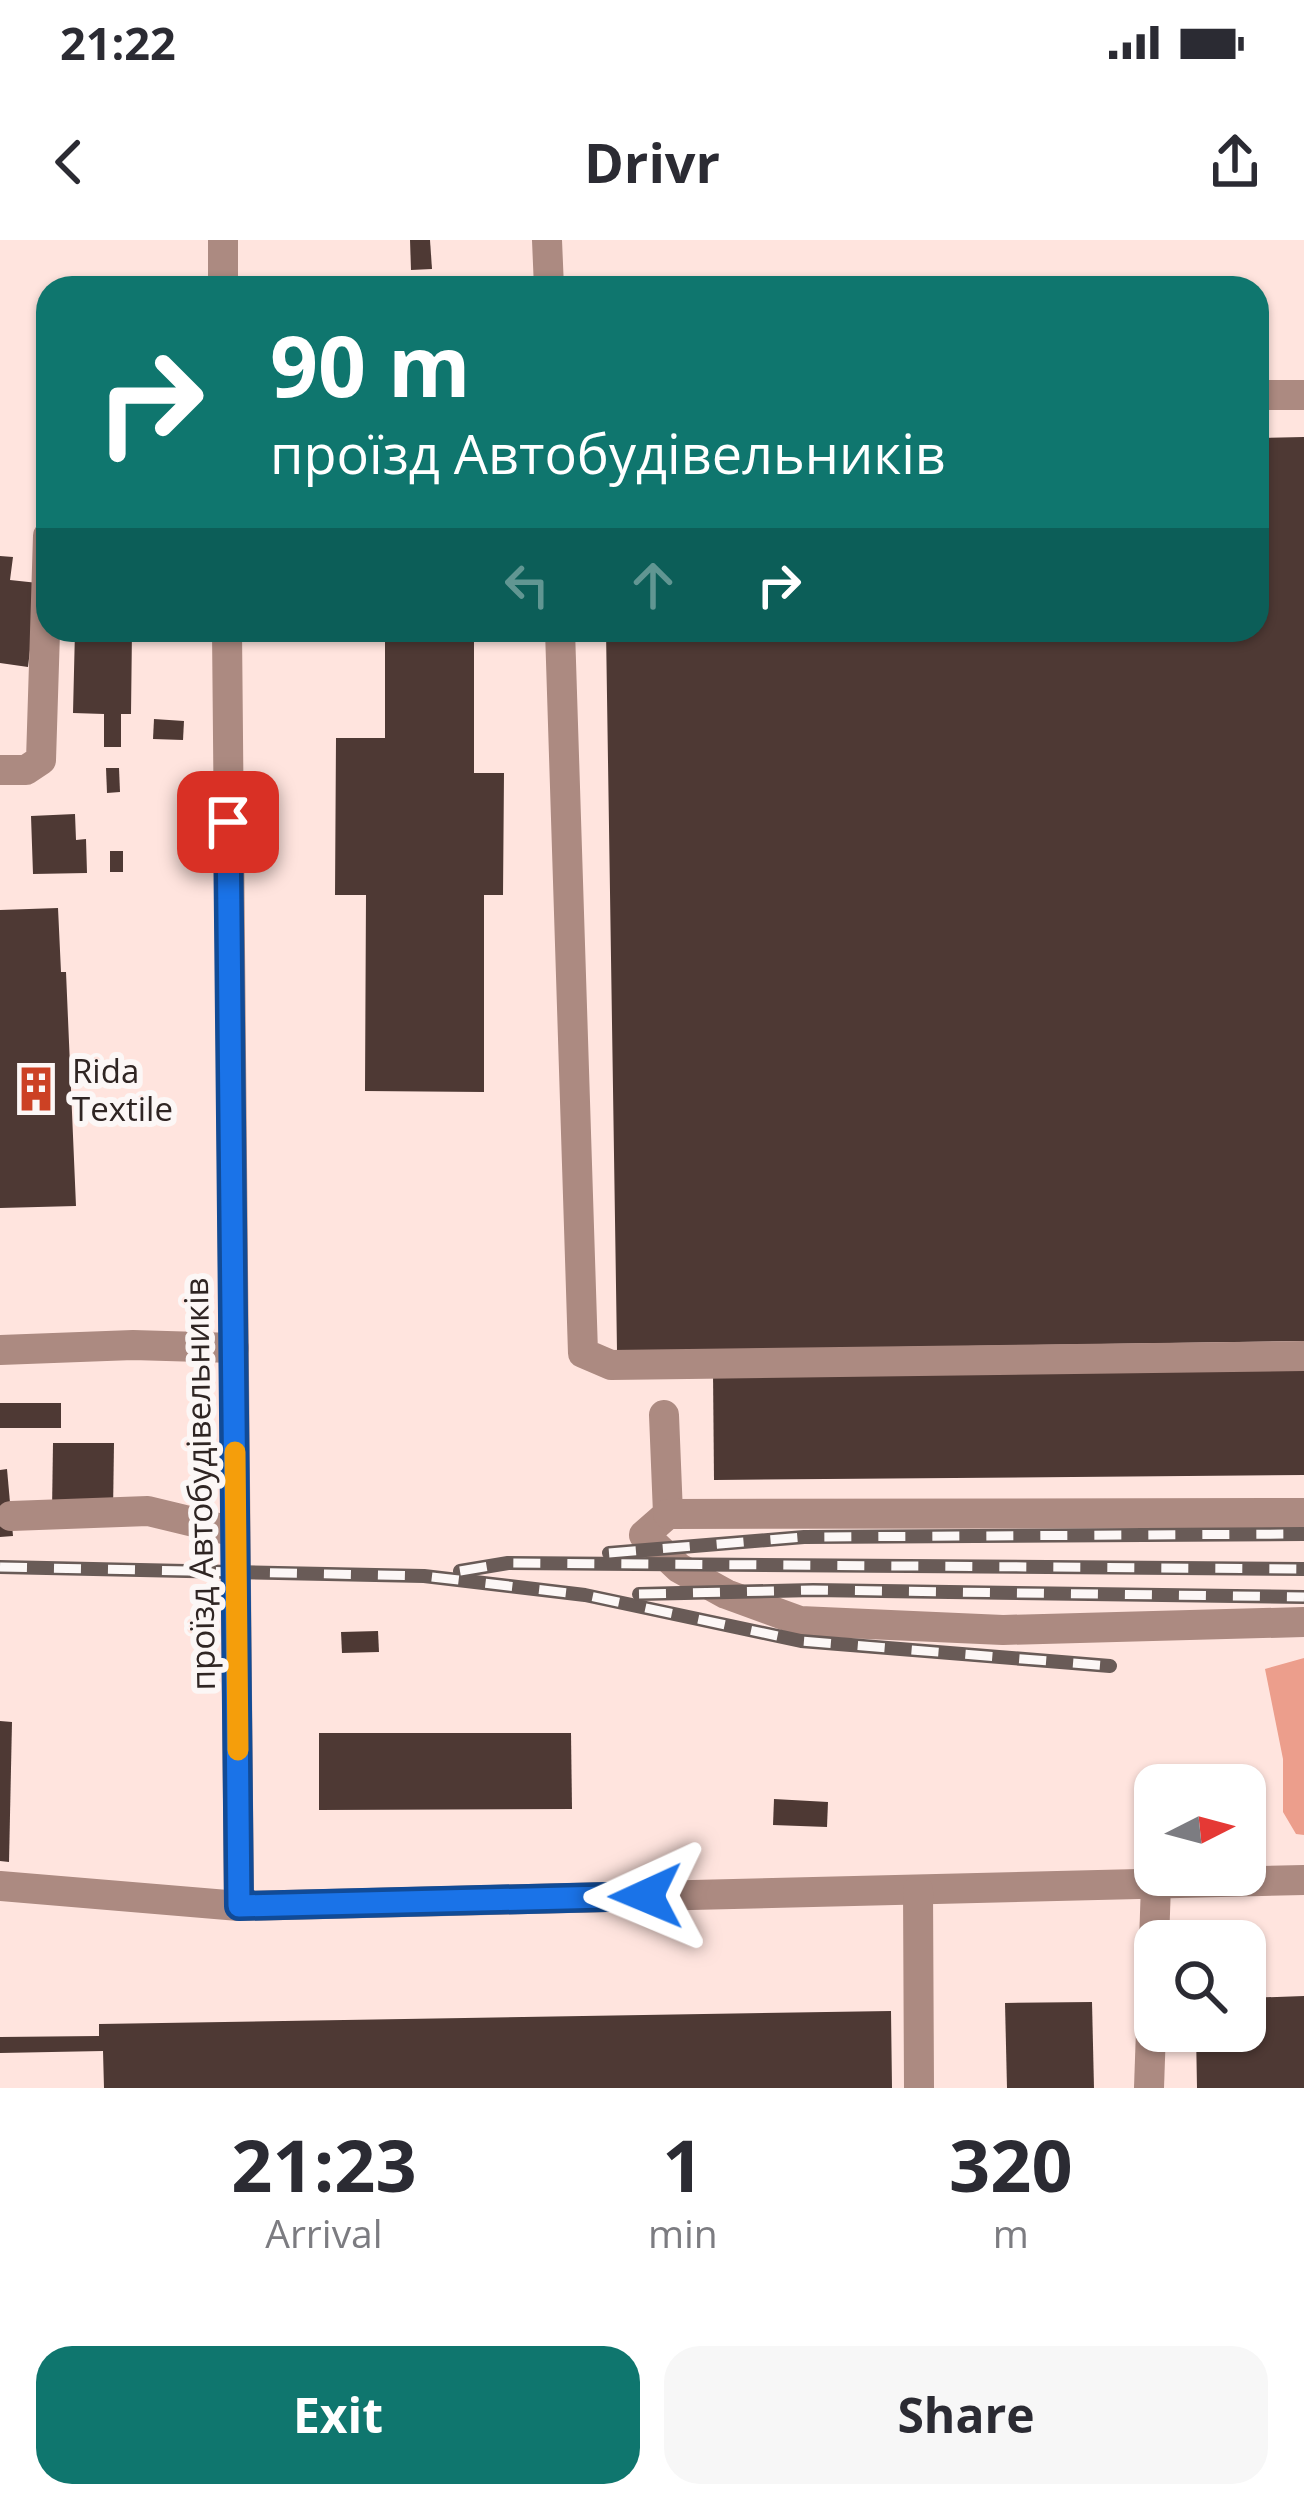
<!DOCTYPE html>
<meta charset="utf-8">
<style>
:root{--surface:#fff;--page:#f7f7f7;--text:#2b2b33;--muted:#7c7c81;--accent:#0f766e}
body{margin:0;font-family:"Open Sans",sans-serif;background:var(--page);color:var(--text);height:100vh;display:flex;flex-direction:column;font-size:45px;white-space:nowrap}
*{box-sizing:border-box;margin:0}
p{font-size:39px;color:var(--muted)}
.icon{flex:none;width:66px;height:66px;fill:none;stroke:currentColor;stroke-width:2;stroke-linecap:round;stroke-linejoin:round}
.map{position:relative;height:1848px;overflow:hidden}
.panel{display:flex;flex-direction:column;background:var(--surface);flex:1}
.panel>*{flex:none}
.top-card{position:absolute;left:36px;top:36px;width:1233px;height:366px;border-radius:36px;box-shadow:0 3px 9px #0004;background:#0f766e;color:#fff;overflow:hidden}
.needle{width:78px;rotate:84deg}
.tools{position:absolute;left:1134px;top:1524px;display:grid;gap:24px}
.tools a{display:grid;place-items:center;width:132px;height:132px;border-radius:24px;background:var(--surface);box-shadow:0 3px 9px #0004;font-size:60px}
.pin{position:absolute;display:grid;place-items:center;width:102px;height:102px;color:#fff;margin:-51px;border-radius:24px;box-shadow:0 6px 18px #0006}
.me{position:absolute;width:132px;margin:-66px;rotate:269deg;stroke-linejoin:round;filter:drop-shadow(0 0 9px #0008)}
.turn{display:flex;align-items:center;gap:42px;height:252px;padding:0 36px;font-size:54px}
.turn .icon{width:156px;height:156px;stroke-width:2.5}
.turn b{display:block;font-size:84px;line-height:102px}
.lanes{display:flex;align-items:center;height:114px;padding:0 36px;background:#0003;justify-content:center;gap:60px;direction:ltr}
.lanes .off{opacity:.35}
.eta{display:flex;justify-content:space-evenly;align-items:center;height:204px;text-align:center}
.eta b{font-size:72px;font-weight:700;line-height:84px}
.button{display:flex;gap:24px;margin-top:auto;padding:24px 36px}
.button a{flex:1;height:138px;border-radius:36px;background:var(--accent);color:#fff;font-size:48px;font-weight:700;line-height:138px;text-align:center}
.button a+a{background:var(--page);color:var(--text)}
.status{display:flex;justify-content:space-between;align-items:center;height:84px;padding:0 60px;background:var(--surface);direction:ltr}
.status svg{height:33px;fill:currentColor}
header{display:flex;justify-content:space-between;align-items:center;height:156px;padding:0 36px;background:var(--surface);font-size:54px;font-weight:700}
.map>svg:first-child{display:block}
</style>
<div class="status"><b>21:22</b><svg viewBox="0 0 49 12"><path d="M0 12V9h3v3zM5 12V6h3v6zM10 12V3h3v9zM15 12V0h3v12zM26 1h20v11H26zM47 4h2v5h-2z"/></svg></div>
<header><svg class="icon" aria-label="back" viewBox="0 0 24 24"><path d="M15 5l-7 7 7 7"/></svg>Drivr<svg class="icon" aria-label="share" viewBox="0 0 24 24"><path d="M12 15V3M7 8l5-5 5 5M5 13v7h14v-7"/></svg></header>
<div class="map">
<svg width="1304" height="1848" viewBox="0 0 1304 1848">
<rect width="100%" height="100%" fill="#ffe4de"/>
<polygon fill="#ec9e8c" points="1304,1418 1304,1595 1296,1594 1283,1572 1283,1519 1265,1429"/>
<g fill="#4e3934">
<polygon points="410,0 430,0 432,29 411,30"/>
<polygon points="1304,197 1304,1101 617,1111 606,390 1257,390 1257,198"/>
<polygon points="0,316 13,317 10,340 38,343 28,427 0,423"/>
<polygon points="75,390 132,390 131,474 121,474 121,507 104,507 104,474 73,473"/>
<polygon points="385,390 474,390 474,533 504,533 503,655 484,655 484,852 365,851 366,655 335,655 336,498 385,498"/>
<polygon points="154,479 184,481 183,500 153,499"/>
<polygon points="106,528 119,528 120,552 107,553"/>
<polygon points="75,574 76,600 86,599 87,633 33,634 31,576"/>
<rect x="110" y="611" width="13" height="21"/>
<polygon points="58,668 61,732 66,732 76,966 0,968 0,670"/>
<polygon points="1304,1127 1304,1235 714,1240 713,1132"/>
<rect x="0" y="1163" width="61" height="25"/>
<polygon points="53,1203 114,1203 113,1272 52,1271"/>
<polygon points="7,1229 13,1296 0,1297 0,1230"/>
<polygon points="378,1391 379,1412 342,1413 341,1392"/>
<polygon points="0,1481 12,1482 9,1622 0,1621"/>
<polygon points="319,1493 571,1493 572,1569 319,1570"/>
<polygon points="774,1559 828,1562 827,1587 773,1585"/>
<polygon points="1304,1756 1304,1848 1197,1848 1196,1791 1245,1791 1245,1758"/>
<polygon points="1092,1762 1094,1848 1007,1848 1005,1763"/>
<polygon points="891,1771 892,1848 104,1848 103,1811 0,1813 0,1797 99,1796 99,1784"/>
</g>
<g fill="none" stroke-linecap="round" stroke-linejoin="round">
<g stroke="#ac8a81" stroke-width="30">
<polyline points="223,0 223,48"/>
<polyline points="547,0 549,48"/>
<polyline points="1257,155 1304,155"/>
<polyline points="227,390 239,1666"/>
<polyline points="560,390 583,1113 611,1125 1304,1116"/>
<polyline points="0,530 26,530 41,520 48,296"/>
<polyline points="0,1110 133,1105 234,1108"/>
<polyline points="664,1175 668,1274 644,1295 679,1328 726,1354 800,1381 1003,1390 1304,1382"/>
<polyline points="668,1274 1304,1273"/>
<polyline points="11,1276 148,1271 235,1292"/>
<polyline points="0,1646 239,1666 1304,1640"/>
<polyline points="918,1650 919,1848"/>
<polyline points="1149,1848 1156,1644"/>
</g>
<g stroke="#695b57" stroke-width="14">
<g id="rail">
<polyline points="609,1313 804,1297 1304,1294"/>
<polyline points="0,1327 424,1336 585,1355 801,1401 1110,1426"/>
<polyline points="460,1331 508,1323 1304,1329"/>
<polyline points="639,1354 813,1350 1304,1357"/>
</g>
</g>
<use href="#rail" stroke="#fcf7f6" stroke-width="9" stroke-dasharray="27" stroke-linecap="butt"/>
</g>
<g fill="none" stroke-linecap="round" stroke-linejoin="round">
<g stroke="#114b97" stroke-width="30">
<polyline id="route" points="228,582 239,1666 646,1656"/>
</g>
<use href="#route" stroke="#1a73e8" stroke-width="21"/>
<polyline stroke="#f59e0b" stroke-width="21" points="235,1212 238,1510"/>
</g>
<defs>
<g id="building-bare" transform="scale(3.6)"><path d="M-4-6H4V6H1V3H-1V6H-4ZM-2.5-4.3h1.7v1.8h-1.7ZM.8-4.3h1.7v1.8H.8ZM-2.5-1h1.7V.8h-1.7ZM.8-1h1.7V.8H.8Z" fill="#cc4124" stroke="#fcf7f6" stroke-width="2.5" paint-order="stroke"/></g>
</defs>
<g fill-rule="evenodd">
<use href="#building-bare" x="36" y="849"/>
</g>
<g text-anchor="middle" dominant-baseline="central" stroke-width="12" stroke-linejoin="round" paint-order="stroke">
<g font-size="33" fill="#2f2523" stroke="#fcf7f6" text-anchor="start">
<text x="72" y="830">Rida<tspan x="72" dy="38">Textile</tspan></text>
</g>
<g font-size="33" fill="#2f2523" stroke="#fcf7f6">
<text transform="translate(199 1244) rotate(-91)">проїзд Автобудівельників</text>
</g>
</g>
</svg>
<div class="tools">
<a><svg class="needle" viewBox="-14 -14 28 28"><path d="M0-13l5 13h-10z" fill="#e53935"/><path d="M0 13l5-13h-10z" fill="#7c7c81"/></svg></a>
<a><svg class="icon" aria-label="search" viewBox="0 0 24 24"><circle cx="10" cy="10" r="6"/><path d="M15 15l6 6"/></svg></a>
</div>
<div class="pin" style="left:228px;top:582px;background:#d93025"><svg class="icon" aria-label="arrive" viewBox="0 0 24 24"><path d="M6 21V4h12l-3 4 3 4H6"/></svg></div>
<svg class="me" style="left:646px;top:1656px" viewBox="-20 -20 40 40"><path d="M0-17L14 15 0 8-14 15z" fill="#1a73e8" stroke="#fff" stroke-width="4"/></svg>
<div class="top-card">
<div class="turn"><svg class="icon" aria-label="right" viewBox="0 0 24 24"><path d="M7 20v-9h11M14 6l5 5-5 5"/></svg><div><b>90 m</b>проїзд Автобудівельників</div></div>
<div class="lanes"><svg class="icon off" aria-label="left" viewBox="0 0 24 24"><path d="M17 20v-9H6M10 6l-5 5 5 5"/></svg><svg class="icon off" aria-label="ahead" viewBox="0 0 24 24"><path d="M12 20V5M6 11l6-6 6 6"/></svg><svg class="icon" aria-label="right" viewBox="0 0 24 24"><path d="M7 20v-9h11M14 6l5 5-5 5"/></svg></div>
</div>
</div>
<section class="panel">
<div class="eta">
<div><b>21:23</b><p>Arrival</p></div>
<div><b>1</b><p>min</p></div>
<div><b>320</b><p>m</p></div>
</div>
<div class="button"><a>Exit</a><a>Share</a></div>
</section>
